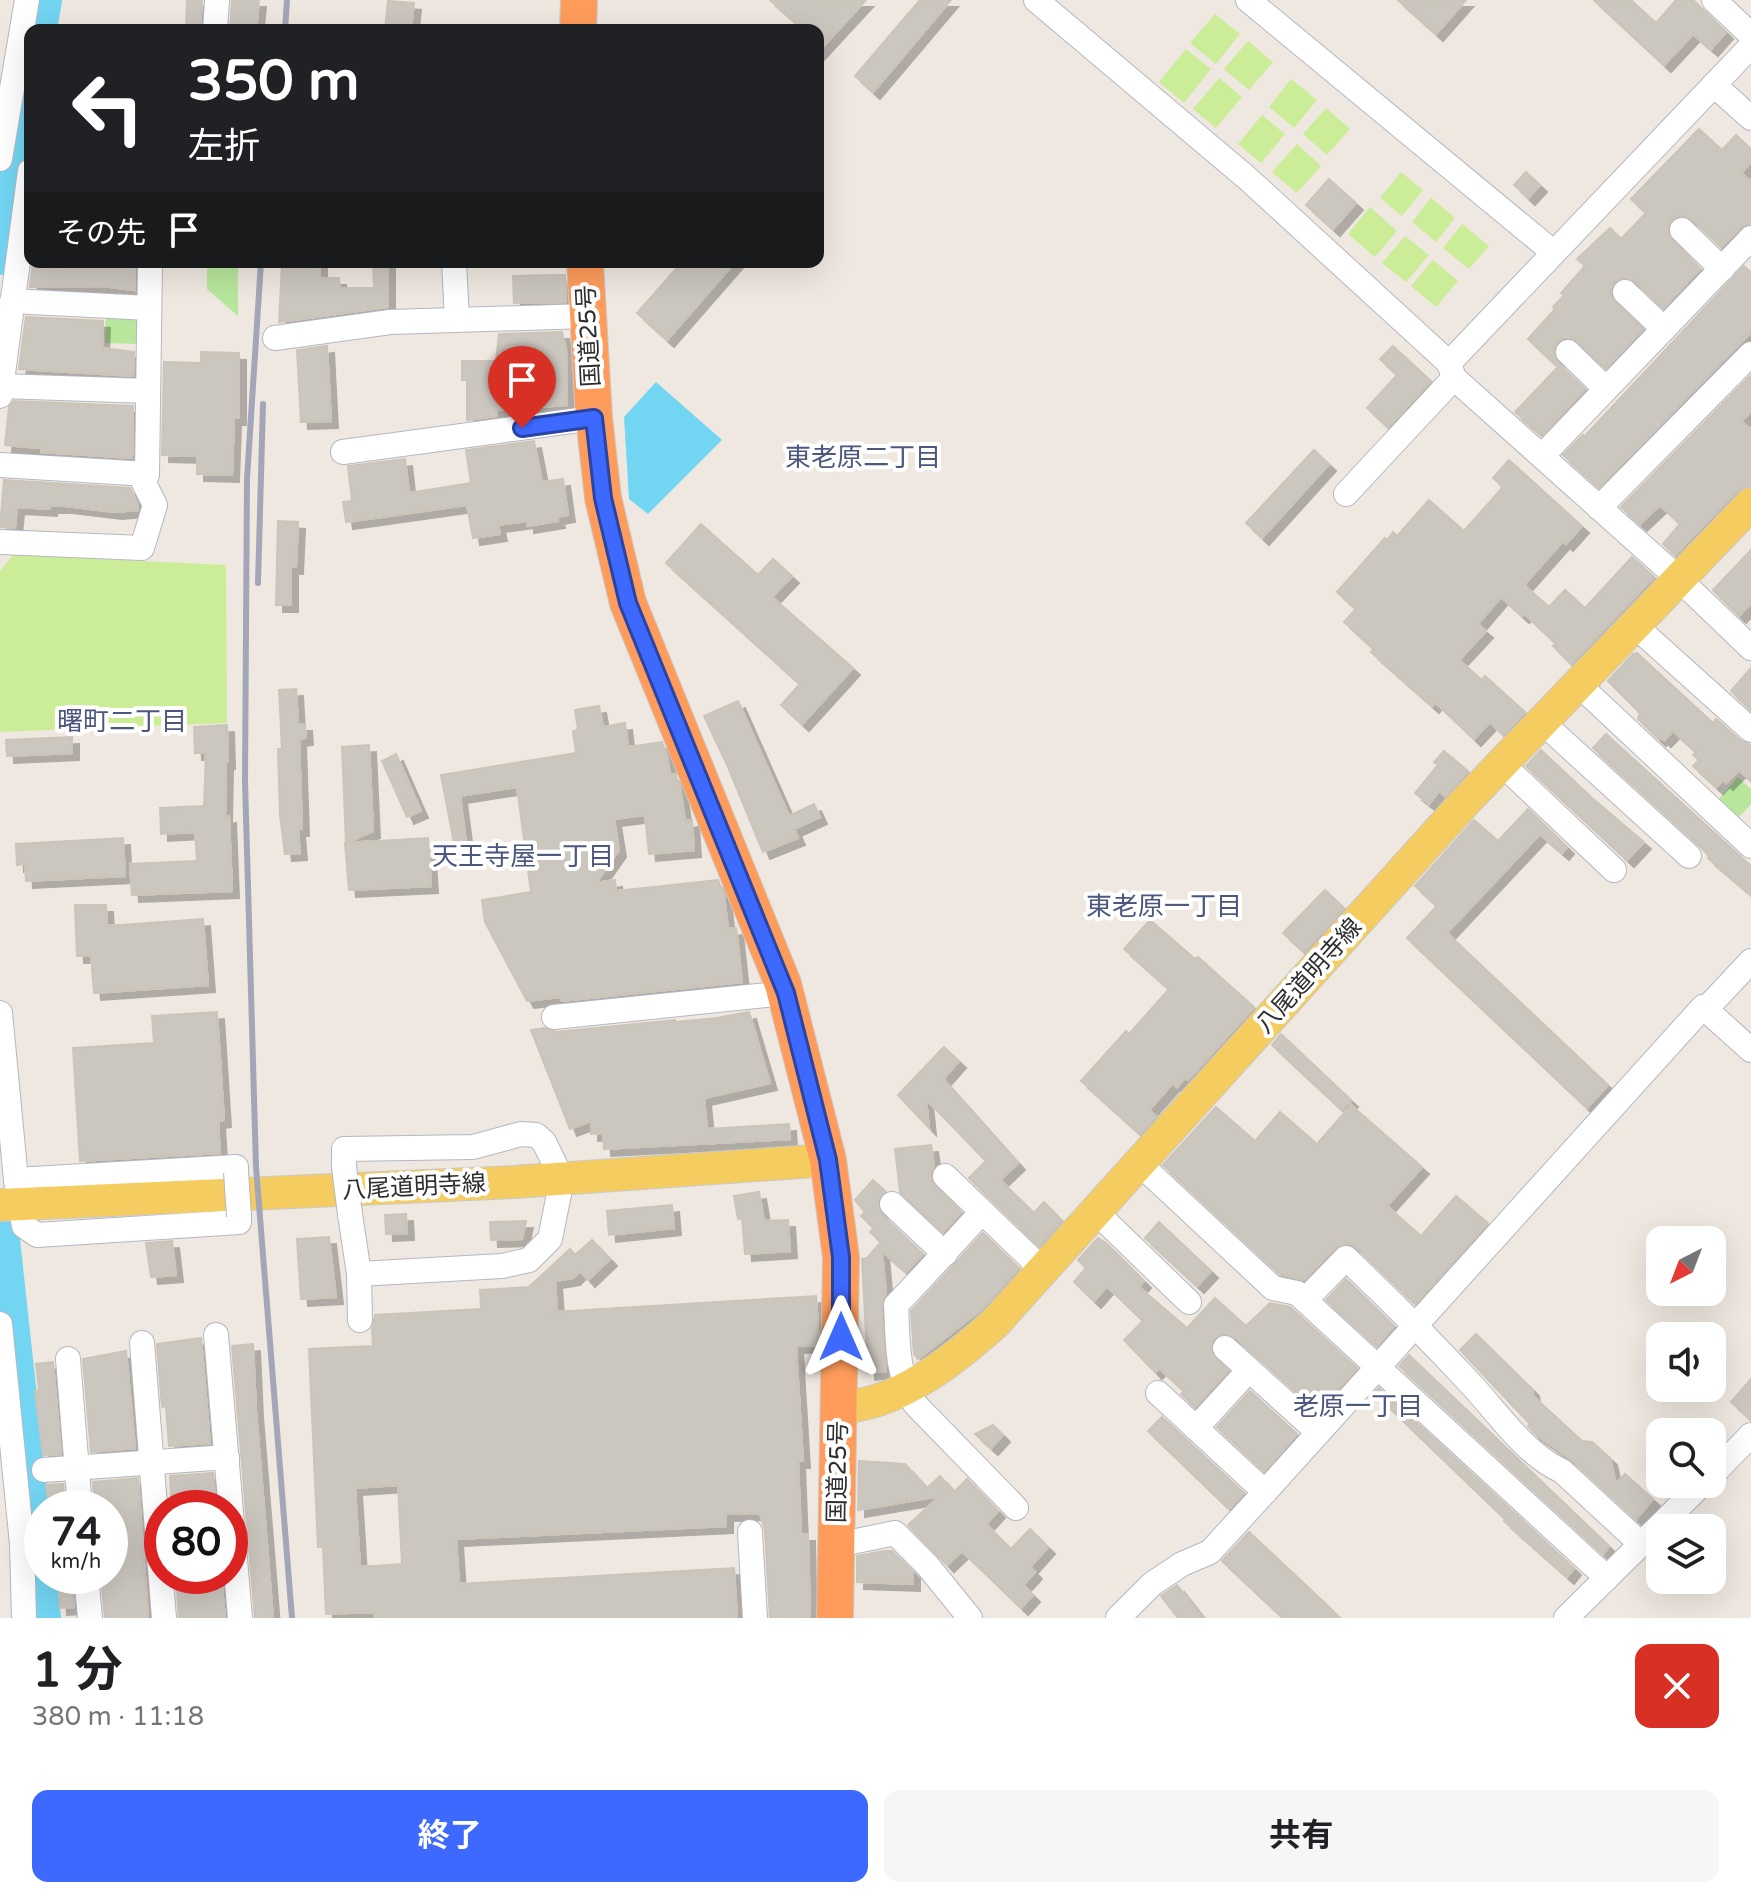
<!DOCTYPE html>
<html lang="ja">
<meta charset="utf-8">
<style>
:root{--surface:#fff;--page:#f6f6f6;--text:#202124;--muted:#757577;--accent:#3e69fe}
body{margin:0;font-family:"Varela Round","Noto Sans JP",sans-serif;background:var(--page);color:var(--text);height:100vh;display:flex;flex-direction:column;font-size:30px;white-space:nowrap}
*{box-sizing:border-box;margin:0}
p{font-size:26px;color:var(--muted)}
.icon{flex:none;width:44px;height:44px;fill:none;stroke:currentColor;stroke-width:2;stroke-linecap:round;stroke-linejoin:round}
.map{position:relative;height:1618px;overflow:hidden}
.sheet{display:flex;flex-direction:column;background:var(--surface);flex:1}
.sheet>*{flex:none}
.banner{position:absolute;left:24px;top:24px;width:800px;height:244px;border-radius:16px;box-shadow:0 8px 32px #0002;background:#202124;color:#fff;overflow:hidden}
.needle{width:52px;rotate:222deg}
.controls{position:absolute;left:1646px;top:1226px;display:grid;gap:16px}
.controls a{display:grid;place-items:center;width:80px;height:80px;border-radius:16px;background:var(--surface);box-shadow:0 8px 32px #0002;font-size:40px}
.speed{position:absolute;left:24px;top:1490px;display:flex;gap:16px;font-size:40px;font-weight:700;text-align:center}
.speed>*{display:grid;place-content:center;width:104px;height:104px;border-radius:50%;background:var(--surface);box-shadow:0 8px 32px #0002;line-height:1}
.speed small{font-size:20px;font-weight:400}
.speed .limit{border:12px solid #d22;background:#fff;color:#111}
.pin{position:absolute;display:grid;place-items:center;width:68px;height:68px;color:#fff;margin:-82px -34px;border-radius:50% 50% 50% 0;rotate:-45deg;box-shadow:0 0 8px #0007}
.pin .icon{rotate:45deg}
.me{position:absolute;width:88px;margin:-44px;rotate:0deg;stroke-linejoin:round;filter:drop-shadow(0 0 6px #0008)}
.turn{display:flex;align-items:center;gap:28px;height:168px;padding:0 32px;font-size:36px}
.turn .icon{width:104px;height:104px;stroke-width:2.5}
.turn b{display:block;font-size:56px;line-height:68px}
.then{display:flex;align-items:center;height:76px;padding:0 32px;background:#0003;gap:16px;font-size:30px}
.round{display:grid;place-items:center;flex:none;width:84px;height:84px;border-radius:16px;background:var(--page)}
.head{display:flex;align-items:center;justify-content:space-between;height:136px;padding:0 32px}
h1{font-size:48px;font-weight:700;line-height:60px}
.action{display:flex;gap:16px;margin-top:auto;padding:16px 32px}
.action a{flex:1;height:92px;border-radius:16px;background:var(--accent);color:#fff;font-size:32px;font-weight:700;line-height:92px;text-align:center}
.action a+a{background:var(--page);color:var(--text)}
.map>svg:first-child{display:block}
</style>
<div class="map">
<svg width="1751" height="1618" viewBox="0 0 1751 1618">
<defs>
<filter id="shadow"><feDropShadow dx="7" dy="7" stdDeviation="0" flood-color="#0004"/></filter>
</defs>
<rect width="100%" height="100%" fill="#efe8e0"/>
<g fill="#b8e69c">
<polygon points="207,262 238,262 238,316 207,289"/>
<polygon points="106,313 140,315 139,344 105,343"/>
<polygon points="1738,777 1751,789 1751,804 1738,818 1718,800"/>
</g>
<g fill="#cced98">
<polygon points="1215,14 1240,34 1216,64 1190,43"/>
<polygon points="1248,41 1273,62 1249,90 1224,69"/>
<polygon points="1186,49 1211,69 1184,103 1159,82"/>
<polygon points="1219,78 1242,97 1216,128 1193,109"/>
<polygon points="1291,79 1317,100 1294,128 1269,107"/>
<polygon points="1326,108 1350,129 1327,155 1303,134"/>
<polygon points="1262,115 1285,134 1261,163 1238,144"/>
<polygon points="1297,144 1321,166 1297,193 1272,172"/>
<polygon points="1401,172 1423,190 1402,216 1380,198"/>
<polygon points="1431,198 1455,218 1436,242 1412,222"/>
<polygon points="1370,207 1397,231 1375,257 1348,234"/>
<polygon points="1462,224 1489,246 1469,269 1443,248"/>
<polygon points="1405,236 1429,255 1406,282 1382,263"/>
<polygon points="1433,260 1458,281 1436,307 1411,286"/>
<polygon points="13,555 226,565 227,723 0,732 0,571"/>
</g>
<polygon fill="#72d5f2" points="656,382 722,440 648,514 629,499 624,417"/>
<g fill="none" stroke-linecap="round" stroke-linejoin="round">
<g stroke="#72d5f2" stroke-width="34">
<polyline points="40,30 45,0"/>
<polyline points="0,258 30,85"/>
<polyline points="2,1231 44,1618"/>
</g>
</g>
<g fill="#cbc6be" stroke="#cbc4b9" stroke-width="2" fill-rule="evenodd" filter="url(#shadow)">
<polygon points="187,0 202,0 200,30 186,30"/>
<polygon points="232,0 259,0 256,30 230,30"/>
<polygon points="770,0 866,0 818,52 818,30 790,30 796,23"/>
<polygon points="920,0 951,0 873,92 855,76"/>
<polygon points="1398,0 1466,0 1436,34"/>
<polygon points="1594,0 1631,0 1656,23 1676,0 1693,0 1726,32 1711,49 1693,34 1664,65"/>
<polygon points="388,1 414,3 411,30 385,29"/>
<polygon points="1699,129 1722,150 1736,135 1751,149 1751,162 1741,173 1751,182 1751,223 1741,227 1721,247 1692,219 1679,215 1672,219 1668,226 1668,235 1700,269 1663,308 1635,281 1622,278 1615,281 1611,288 1611,297 1643,329 1606,368 1572,338 1563,338 1557,342 1553,349 1557,362 1585,389 1542,435 1515,412 1558,367 1528,339 1555,309 1553,307 1564,295 1561,293 1585,266 1577,259 1610,228 1621,239 1646,213 1631,199"/>
<polygon points="1526,172 1540,185 1528,198 1514,185"/>
<polygon points="1329,179 1356,203 1333,229 1306,205"/>
<polygon points="33,262 135,262 135,290 102,286 30,287"/>
<polygon points="302,262 320,262 320,278 339,278 340,288 374,288 373,262 388,262 388,307 279,322 282,263"/>
<polygon points="682,262 735,262 667,340 637,313"/>
<polygon points="1744,266 1751,272 1751,332 1599,487 1563,455 1583,435 1584,437"/>
<polygon points="556,275 565,275 566,302 514,303 513,276"/>
<polygon points="26,317 103,321 102,348 134,352 133,376 19,369"/>
<polygon points="562,332 566,349 567,405 497,410 496,416 467,420 467,380 462,380 462,361 496,361 499,334"/>
<polygon points="327,346 331,421 301,422 297,350"/>
<polygon points="1393,346 1431,381 1388,427 1367,408 1397,375 1380,359"/>
<polygon points="201,352 239,353 239,418 234,418 232,475 197,474 197,456 162,455 164,362 201,363"/>
<polygon points="1751,375 1751,411 1741,421 1751,430 1751,486 1737,491 1675,555 1663,544 1680,524 1660,505 1640,524 1621,507"/>
<polygon points="14,401 133,406 132,458 41,452 41,448 5,445 9,407"/>
<polygon points="534,441 542,482 563,479 568,515 557,517 558,521 527,526 527,521 498,525 500,534 473,538 467,505 346,522 343,502 352,501 348,466 405,459 409,493 471,483 466,450"/>
<polygon points="1314,450 1329,464 1262,538 1246,523"/>
<polygon points="1509,460 1582,526 1566,544 1563,541 1524,585 1549,607 1565,590 1585,608 1632,557 1654,577 1571,664 1553,646 1556,644 1525,614 1522,616 1501,597 1478,624 1486,631 1459,660 1482,680 1485,676 1525,712 1503,735 1490,722 1474,739 1435,702 1432,706 1371,652 1374,649 1344,622 1356,609 1337,592 1385,538 1387,540 1393,532 1397,536 1429,500 1464,531 1503,487 1493,478"/>
<polygon points="4,480 130,488 138,505 138,510 115,512 65,506 50,506 50,509 17,507 15,528 0,527"/>
<polygon points="278,521 298,522 296,567 291,567 291,605 276,605"/>
<polygon points="701,524 758,575 773,559 792,576 772,597 853,668 802,724 781,705 800,684 666,563"/>
<polygon points="1751,550 1751,603 1739,616 1713,590"/>
<polygon points="1637,653 1713,723 1716,719 1741,741 1751,745 1751,781 1739,770 1726,783 1723,780 1716,787 1693,766 1699,760 1693,755 1696,752 1673,731 1664,740 1661,737 1659,739 1638,719 1640,713 1608,681 1633,654"/>
<polygon points="1751,668 1751,710 1731,691"/>
<polygon points="296,689 298,724 305,724 306,738 299,739 302,829 298,829 300,853 285,854 280,815 278,749 282,749 279,690"/>
<polygon points="738,701 789,816 814,804 820,817 794,829 798,838 763,852 728,767 704,716"/>
<polygon points="599,706 603,727 625,723 628,747 662,742 667,756 670,775 675,774 680,786 685,821 692,820 694,850 649,854 645,815 614,819 619,850 596,883 615,880 616,891 718,880 724,895 728,929 736,928 742,982 562,1001 561,997 527,1001 485,922 482,900 531,892 517,787 460,796 467,851 456,853 441,775 576,753 573,731 578,730 575,710"/>
<polygon points="227,725 228,762 226,762 225,817 229,816 232,891 132,895 130,864 197,861 195,832 161,834 160,808 204,806 206,753 195,753 194,727"/>
<polygon points="1606,734 1751,866 1751,895 1708,858 1709,856 1699,845 1593,748"/>
<polygon points="72,737 72,753 7,756 6,740"/>
<polygon points="369,745 373,831 346,843 342,747"/>
<polygon points="1541,750 1592,798 1644,842 1627,860 1526,766"/>
<polygon points="1444,751 1468,771 1445,796 1439,791 1429,804 1415,793 1438,765 1434,762"/>
<polygon points="396,754 421,811 407,817 382,761"/>
<polygon points="1528,809 1567,847 1562,853 1540,834 1447,933 1608,1085 1587,1108 1407,938 1435,908 1436,905 1415,886 1474,820 1498,841"/>
<polygon points="123,838 125,876 26,881 25,864 17,865 16,844"/>
<polygon points="428,838 431,886 349,890 345,843"/>
<polygon points="1325,890 1344,908 1304,952 1283,933"/>
<polygon points="75,905 106,905 107,926 203,919 208,985 94,993 91,956 77,956"/>
<polygon points="1150,920 1195,959 1198,957 1254,1007 1188,1080 1185,1078 1177,1087 1173,1083 1149,1110 1156,1116 1140,1134 1081,1081 1126,1031 1129,1034 1169,989 1124,949"/>
<polygon points="217,1012 224,1120 218,1121 220,1153 80,1161 73,1048 154,1043 152,1016"/>
<polygon points="749,1012 770,1083 704,1098 707,1129 789,1124 790,1139 604,1149 603,1133 591,1134 591,1121 570,1129 531,1030 545,1028 556,1032 675,1020 675,1022 717,1018"/>
<polygon points="1281,1034 1351,1100 1342,1110 1272,1045"/>
<polygon points="944,1047 959,1061 943,1079 1018,1163 1000,1180 1034,1213 1044,1202 1062,1221 1039,1246 969,1178 986,1161 926,1099 929,1128 898,1095"/>
<polygon points="1351,1105 1422,1167 1387,1206 1421,1236 1456,1196 1488,1223 1415,1304 1356,1247 1349,1243 1335,1248 1304,1280 1280,1274 1163,1165 1216,1107 1255,1141 1280,1112 1317,1144"/>
<polygon points="931,1145 934,1166 930,1173 931,1181 961,1212 943,1232 900,1192 895,1149"/>
<polygon points="873,1180 885,1191 877,1201 881,1214 923,1254 906,1272 882,1251 886,1294 881,1306 886,1371 868,1373 862,1259 867,1258 881,1242 870,1232 874,1228 861,1216 865,1212 855,1200"/>
<polygon points="759,1192 764,1221 788,1220 790,1251 745,1254 742,1218 738,1219 734,1196"/>
<polygon points="672,1205 674,1228 609,1235 607,1211"/>
<polygon points="406,1214 407,1233 386,1234 385,1215"/>
<polygon points="526,1221 522,1239 491,1240 490,1222"/>
<polygon points="1159,1222 1211,1271 1197,1286 1145,1238"/>
<polygon points="983,1233 1019,1268 982,1309 918,1359 914,1354 911,1311"/>
<polygon points="329,1237 336,1297 301,1299 297,1239"/>
<polygon points="1098,1238 1106,1243 1144,1281 1139,1287 1187,1328 1215,1298 1246,1326 1270,1303 1290,1307 1357,1368 1318,1411 1235,1337 1221,1334 1213,1339 1211,1352 1228,1371 1195,1407 1181,1394 1184,1391 1159,1368 1155,1372 1124,1340 1143,1321 1107,1286 1094,1301 1074,1282 1086,1268 1078,1260"/>
<path d="M592 1240 610 1259 588 1280 580 1271 573 1278 555 1281 557 1309 553 1312 816 1296 819 1345 796 1346 803 1461H798L801 1534H808L810 1618H770L765 1531 760 1513 726 1514V1526L456 1539 459 1584 734 1568 737 1618H375L374 1612 326 1614 323 1547H318L309 1349 373 1346 372 1329 375 1315 481 1309 480 1290 529 1287 570 1249 575 1255ZM398 1485 402 1564 360 1567 355 1488Z"/>
<polygon points="172,1241 176,1275 151,1277 146,1243"/>
<polygon points="1346,1279 1394,1326 1377,1346 1326,1300"/>
<polygon points="1476,1334 1532,1389 1533,1396 1582,1441 1592,1442 1610,1458 1616,1484 1625,1474 1653,1499 1636,1519 1572,1460 1534,1433 1528,1426 1530,1424 1460,1350"/>
<polygon points="201,1338 210,1443 169,1446 166,1406 162,1407 157,1344"/>
<polygon points="253,1344 256,1410 273,1618 255,1618 232,1346"/>
<polygon points="126,1351 135,1448 91,1452 83,1359"/>
<polygon points="1409,1355 1609,1546 1603,1554 1399,1366"/>
<polygon points="53,1362 61,1454 43,1455 35,1391 39,1390 36,1364"/>
<polygon points="1751,1379 1751,1420 1731,1402"/>
<polygon points="1379,1388 1574,1568 1567,1577 1504,1521 1505,1519 1374,1393"/>
<polygon points="1250,1391 1297,1434 1264,1471 1217,1427"/>
<polygon points="1162,1417 1244,1493 1229,1509 1148,1431"/>
<polygon points="993,1425 1003,1435 991,1448 975,1434"/>
<polygon points="859,1461 905,1464 927,1488 940,1476 954,1492 967,1479 998,1511 986,1524 1011,1549 1030,1529 1048,1547 1030,1567 1035,1572 1023,1585 1033,1595 1021,1608 962,1551 947,1565 908,1525 940,1496 858,1510"/>
<polygon points="213,1473 216,1508 172,1508 170,1476"/>
<polygon points="138,1478 148,1618 105,1618 101,1576 110,1576 110,1508 95,1508 93,1482"/>
<polygon points="63,1484 65,1508 49,1508 46,1485"/>
<polygon points="1249,1532 1329,1607 1340,1618 1283,1618 1222,1561"/>
<polygon points="884,1551 892,1551 913,1572 913,1584 857,1582 857,1556"/>
<polygon points="176,1576 221,1576 225,1618 179,1618"/>
<polygon points="71,1578 74,1607 60,1608 58,1579"/>
<polygon points="1177,1585 1203,1618 1178,1618 1161,1596"/>
</g>
<g fill="none" stroke-linecap="round" stroke-linejoin="round">
<g stroke="#b4b7c1" stroke-width="26">
<g id="minor">
<polyline points="1036,0 1247,178 1449,363 1454,378 1678,578 1751,648"/>
<polyline points="1248,0 1553,252"/>
<polyline points="1714,0 1751,35"/>
<polyline points="215,30 217,0"/>
<polyline points="1714,85 1751,118"/>
<polyline points="0,159 27,0"/>
<polyline points="1682,230 1722,269"/>
<polyline points="454,262 457,320"/>
<polyline points="1625,292 1664,329"/>
<polyline points="12,301 149,308"/>
<polyline points="275,338 390,322 588,316"/>
<polyline points="1568,352 1606,389"/>
<polyline points="1449,363 1751,46"/>
<polyline points="1,386 148,391"/>
<polyline points="0,396 30,171"/>
<polyline points="343,452 594,418"/>
<polyline points="1542,456 1751,238"/>
<polyline points="0,465 147,474 144,483 155,505 142,548 0,542"/>
<polyline points="147,474 150,262"/>
<polyline points="1346,494 1454,378"/>
<polyline points="1599,508 1751,354"/>
<polyline points="1634,625 1751,730"/>
<polyline points="1578,684 1751,846"/>
<polyline points="1542,722 1689,856"/>
<polyline points="1502,764 1614,870"/>
<polyline points="1706,1009 1751,961"/>
<polyline points="0,1013 16,1180 24,1226 37,1235 239,1222 239,1216"/>
<polyline points="554,1017 786,993"/>
<polyline points="1140,1164 1273,1288 1297,1293 1607,1578"/>
<polyline points="344,1167 344,1149 473,1147 521,1134 536,1135 544,1142 562,1179 550,1239 529,1260 502,1266 359,1274"/>
<polyline points="945,1176 1043,1270"/>
<polyline points="16,1180 236,1167 236,1172"/>
<polyline points="892,1204 945,1254"/>
<path d="M982 1212C953 1243 926 1274 896 1305 898 1340 896 1374 915 1404L1016 1508"/>
<polyline points="1097,1213 1189,1302"/>
<polyline points="350,1214 359,1274 360,1320"/>
<path d="M1305 1300 1346 1258C1388 1298 1429 1339 1468 1381 1495 1409 1526 1456 1562 1471L1641 1544"/>
<polyline points="0,1324 22,1544 24,1618"/>
<polyline points="216,1335 240,1618"/>
<polyline points="142,1343 164,1618"/>
<polyline points="1225,1348 1318,1432"/>
<polyline points="68,1359 80,1508"/>
<polyline points="1158,1393 1265,1492 1703,1007 1751,1050"/>
<polyline points="1196,1428 1249,1370"/>
<polyline points="44,1470 227,1457"/>
<polyline points="1712,1475 1751,1435"/>
<polyline points="750,1532 755,1618"/>
<polyline points="837,1545 895,1533 927,1565 970,1618"/>
<polyline points="86,1576 90,1618"/>
<polyline points="1118,1618 1152,1584 1182,1564 1210,1552 1265,1492"/>
<polyline points="1566,1618 1702,1484"/>
</g>
</g>
<g stroke="#c9c9c9" stroke-width="34">
<g id="major">
<polyline points="0,1205 514,1182 828,1160"/>
<path d="M840 1407C897 1406 955 1359 995 1323L1465 802 1751 504"/>
</g>
</g>
<g stroke="#c9c9c9" stroke-width="38">
<g id="highway">
<polyline points="578,30 579,0"/>
<polyline points="585,262 594,418 603,498 628,603 783,984 828,1160 841,1257 835,1618"/>
</g>
</g>
<use href="#minor" stroke="#fff" stroke-width="24"/>
<use href="#major" stroke="#f4cc60" stroke-width="32"/>
<use href="#highway" stroke="#ff9c5b" stroke-width="36"/>
<g stroke="#a2a6b8" stroke-width="6">
<polyline points="285,30 287,0"/>
<polyline points="261,262 247,479 245,781 256,1167 292,1618"/>
<polyline points="258,583 263,404"/>
</g>
<g stroke="#b4b7c1" stroke-width="26" stroke-linecap="butt">
<g id="minor-bridge">
<polyline points="344,1167 350,1214"/>
<polyline points="236,1172 239,1216"/>
</g>
</g>
<use href="#minor-bridge" stroke="#fff" stroke-width="24"/>
</g>
<g fill="none" stroke-linecap="round" stroke-linejoin="round">
<g stroke="#2844a5" stroke-width="20">
<polyline id="route" points="522,428 594,418 603,498 628,603 786,993 828,1160 841,1257 841,1337"/>
</g>
<use href="#route" stroke="#3e69fe" stroke-width="14"/>
</g>
<g text-anchor="middle" dominant-baseline="central" stroke-width="8" stroke-linejoin="round" paint-order="stroke">
<g font-size="24" fill="#2e2e2e" stroke="#fff">
<text transform="translate(589 336) rotate(-93)">国道25号</text>
<text transform="translate(1309 976) rotate(-48)">八尾道明寺線</text>
<text transform="translate(414 1187) rotate(-3)">八尾道明寺線</text>
<text transform="translate(838 1472) rotate(-89)">国道25号</text>
</g>
<g font-size="26" fill="#4c5780" stroke="#fff">
<text x="863" y="457">東老原二丁目</text>
<text x="122" y="721">曙町二丁目</text>
<text x="523" y="856">天王寺屋一丁目</text>
<text x="1164" y="906">東老原一丁目</text>
<text x="1358" y="1406">老原一丁目</text>
</g>
</g>
</svg>
<div class="controls">
<a><svg class="needle" viewBox="-14 -14 28 28"><path d="M0-13l5 13h-10z" fill="#e53935"/><path d="M0 13l5-13h-10z" fill="#757577"/></svg></a>
<a><svg class="icon" aria-label="sound" viewBox="0 0 24 24"><path d="M4 9h4l5-4v14l-5-4H4zM17 9q2 3 0 6"/></svg></a>
<a><svg class="icon" aria-label="search" viewBox="0 0 24 24"><circle cx="10" cy="10" r="6"/><path d="M15 15l6 6"/></svg></a>
<a><svg class="icon" aria-label="layers" viewBox="0 0 24 24"><path d="M12 4l9 5-9 5-9-5zM3 14l9 5 9-5"/></svg></a>
</div>
<div class="speed"><div>74<small>km/h</small></div><div class="limit">80</div></div>
<div class="pin" style="left:522px;top:428px;background:#d93025"><svg class="icon" aria-label="arrive" viewBox="0 0 24 24"><path d="M6 21V4h12l-3 4 3 4H6"/></svg></div>
<svg class="me" style="left:841px;top:1337px" viewBox="-20 -20 40 40"><path d="M0-17L14 15 0 8-14 15z" fill="#3e69fe" stroke="#fff" stroke-width="4"/></svg>
<div class="banner">
<div class="turn"><svg class="icon" aria-label="left" viewBox="0 0 24 24"><path d="M17 20v-9H6M10 6l-5 5 5 5"/></svg><div><b>350 m</b>左折</div></div>
<div class="then">その先<svg class="icon" aria-label="arrive" viewBox="0 0 24 24"><path d="M6 21V4h12l-3 4 3 4H6"/></svg></div>
</div>
</div>
<section class="sheet">
<div class="head"><div><h1>1 分</h1><p>380 m · 11:18</p></div><a class="round" style="background:#d93025;color:#fff"><svg class="icon" aria-label="close" viewBox="0 0 24 24"><path d="M6 6l12 12M18 6L6 18"/></svg></a></div>
<div class="action"><a>終了</a><a>共有</a></div>
</section>
